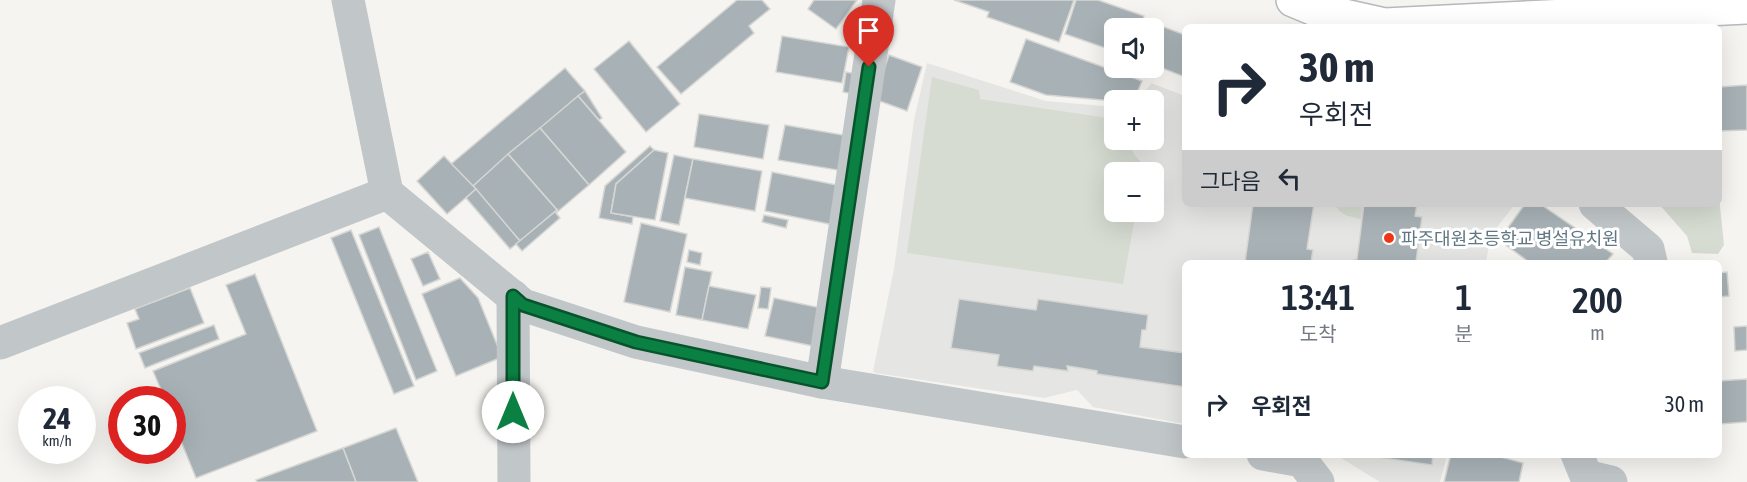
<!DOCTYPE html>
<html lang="ko">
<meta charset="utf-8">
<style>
:root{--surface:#fff;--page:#f6f6f7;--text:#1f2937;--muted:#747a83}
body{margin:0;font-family:"Asap Condensed","Noto Sans KR",sans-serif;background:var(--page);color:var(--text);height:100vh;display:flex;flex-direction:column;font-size:22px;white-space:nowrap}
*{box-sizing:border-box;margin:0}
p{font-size:20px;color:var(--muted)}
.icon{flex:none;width:33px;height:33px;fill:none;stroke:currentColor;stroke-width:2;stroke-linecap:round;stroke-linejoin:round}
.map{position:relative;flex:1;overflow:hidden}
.drawer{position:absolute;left:1182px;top:260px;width:540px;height:198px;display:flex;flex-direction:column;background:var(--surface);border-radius:9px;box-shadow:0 6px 24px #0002}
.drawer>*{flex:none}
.banner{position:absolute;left:1182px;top:24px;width:540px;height:183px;border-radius:9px;box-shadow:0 6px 24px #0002;background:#fff;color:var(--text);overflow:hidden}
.controls{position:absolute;left:1104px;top:18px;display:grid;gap:12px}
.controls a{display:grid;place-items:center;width:60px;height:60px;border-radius:9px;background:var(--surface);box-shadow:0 6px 24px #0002;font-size:30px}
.speed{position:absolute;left:18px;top:386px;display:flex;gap:12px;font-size:30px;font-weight:700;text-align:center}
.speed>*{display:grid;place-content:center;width:78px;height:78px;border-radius:50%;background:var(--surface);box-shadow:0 6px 24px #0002;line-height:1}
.speed small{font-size:15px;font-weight:400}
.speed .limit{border:9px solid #d22;background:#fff;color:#111}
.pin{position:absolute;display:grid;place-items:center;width:51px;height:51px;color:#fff;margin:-62px -26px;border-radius:50% 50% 50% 0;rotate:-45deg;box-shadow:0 0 6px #0007}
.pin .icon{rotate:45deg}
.me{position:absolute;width:66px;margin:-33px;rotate:0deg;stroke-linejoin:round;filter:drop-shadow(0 0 4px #0008)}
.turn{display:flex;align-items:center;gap:21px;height:126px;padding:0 18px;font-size:27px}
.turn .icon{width:78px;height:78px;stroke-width:2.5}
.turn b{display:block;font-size:42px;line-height:51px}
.then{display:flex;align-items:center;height:57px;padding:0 18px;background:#0003;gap:12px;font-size:22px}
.eta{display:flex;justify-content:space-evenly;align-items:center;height:102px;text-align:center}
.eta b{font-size:36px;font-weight:600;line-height:42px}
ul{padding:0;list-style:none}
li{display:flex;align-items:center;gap:18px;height:84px;padding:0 18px}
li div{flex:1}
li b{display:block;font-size:22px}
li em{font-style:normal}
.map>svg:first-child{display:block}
</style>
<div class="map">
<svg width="1747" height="482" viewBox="0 0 1747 482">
<rect width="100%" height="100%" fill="#f5f4f0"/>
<g fill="#e5e6e4" fill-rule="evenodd">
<path d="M927 63 1046 101 1114 107V140H1154V100H1140L1151 83 1185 96V204H1515L1491 235 1486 262H1185V424L1093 407 1077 390 1044 398 875 373 873 371 894 269 914 120ZM1114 172H1154V212H1114Z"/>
<polygon points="1336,455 1447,455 1440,482 1380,482"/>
</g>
<g fill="#d6dcd1">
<path d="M932 77 979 90 980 99 1114 119V140H1131C1130 152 1136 157 1144 165L1143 172H1114V212H1136L1123 284 907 253Z"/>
<polygon points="1719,197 1724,245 1718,254 1692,253 1687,236 1659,204 1719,204"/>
<path d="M1335 204H1362L1361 219C1350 217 1339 215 1335 204Z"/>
</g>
<g fill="#a8b2b6" stroke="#d6d6d3" stroke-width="1.5">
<polygon points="737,0 762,0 770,9 749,26 754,33 681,94 657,67"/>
<polygon points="814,0 857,0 836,29 808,9"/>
<polygon points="954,0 1074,0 1059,42 987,17 989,12"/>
<polygon points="1076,0 1098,0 1144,16 1140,28 1114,28 1114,51 1065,34"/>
<polygon points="1156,24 1185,35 1185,77 1154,65 1154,30"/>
<polygon points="782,36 849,47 842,83 776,72"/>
<polygon points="1026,39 1142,81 1134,100 1114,101 1046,95 1010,82"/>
<polygon points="629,41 680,104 646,132 594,69"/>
<polygon points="889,55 922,67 907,111 874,99"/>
<polygon points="565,68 585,91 472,187 451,164"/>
<polygon points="846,72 856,74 853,94 843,92"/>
<polygon points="1747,85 1747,130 1719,131 1719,87"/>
<polygon points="585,91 602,118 599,120 578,96"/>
<polygon points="578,96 626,152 589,185 540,128"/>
<polygon points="699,114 769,125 763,159 694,147"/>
<polygon points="785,125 849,136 843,171 778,160"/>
<polygon points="540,128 589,185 556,213 557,210 508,154"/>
<polygon points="650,146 654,150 616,184 611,213 633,217 632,224 599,218 605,186"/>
<polygon points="654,150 668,153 655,220 611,213 616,184"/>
<polygon points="508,154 557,210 520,241 472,187"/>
<polygon points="674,155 693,159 679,225 660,221"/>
<polygon points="444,156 476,189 447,214 417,181"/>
<polygon points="693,159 762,171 755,211 685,198"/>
<polygon points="772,172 842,186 834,225 765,211"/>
<polygon points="476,189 520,241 510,249 466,198"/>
<polygon points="1253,204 1314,204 1307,249 1313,250 1311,262 1245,262"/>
<polygon points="1364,204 1417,204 1415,216 1422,217 1416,262 1348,262 1357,259"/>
<polygon points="1525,204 1540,204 1613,254 1606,262 1529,262 1499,240"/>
<polygon points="557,210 556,213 560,218 522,251 516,244"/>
<polygon points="764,215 788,220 786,228 762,222"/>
<polygon points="641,223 687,234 670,312 624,302"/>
<polygon points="379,227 437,371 416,380 359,235"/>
<polygon points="351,230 414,386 394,394 331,238"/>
<polygon points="689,250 702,253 700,265 687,262"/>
<polygon points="428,252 440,279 423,286 411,259"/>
<polygon points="685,267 712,272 702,320 676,315"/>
<polygon points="1727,272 1729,296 1720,297 1721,314 1719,314 1719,273"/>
<polygon points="255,274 317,431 196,478 172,419 172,399 165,399 153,371 246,334 226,285"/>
<polygon points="460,278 478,298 502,357 456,376 422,294"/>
<polygon points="709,286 756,295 748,329 702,320"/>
<polygon points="761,287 771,288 768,309 758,308"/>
<polygon points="190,288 204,323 136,349 127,323 139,319 135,309"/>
<polygon points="774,298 821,308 813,346 765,336"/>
<polygon points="959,299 1036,310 1038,299 1148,315 1146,330 1142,330 1140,347 1185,353 1185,387 1097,374 1097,371 1067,366 1068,371 1034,366 1033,371 997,366 999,355 951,348"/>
<polygon points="214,325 219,339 145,368 139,353"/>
<polygon points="1747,326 1747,350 1735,351 1734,327"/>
<polygon points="1747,379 1747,422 1719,424 1719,381"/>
<polygon points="396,428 418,482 356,482 343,448"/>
<polygon points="343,448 356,482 257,482 256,480"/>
<polygon points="1357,454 1433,454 1432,465"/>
<polygon points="1451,454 1490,454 1523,463 1519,482 1444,482"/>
</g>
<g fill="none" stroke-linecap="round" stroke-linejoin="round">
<g stroke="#b4b9bc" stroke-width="36">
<polyline id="major" points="1293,0 1317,10 1385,25 1747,7"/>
</g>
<g stroke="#c1c6c9" stroke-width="33">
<polyline points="348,0 387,193 523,305 636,342 822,382 1185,442"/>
<polyline points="1595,204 1648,249 1651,262"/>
<polyline points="513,296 514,482"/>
<polyline points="0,343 387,193"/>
<polyline points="822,382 879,0"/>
<polyline points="1263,454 1302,461 1318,482"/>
<polyline points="1577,454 1586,476 1611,482"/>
</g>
<use href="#major" stroke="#fff" stroke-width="33"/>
</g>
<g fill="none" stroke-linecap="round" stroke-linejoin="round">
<g stroke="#07532c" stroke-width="15">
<polyline id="route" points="513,412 513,296 523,305 636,342 822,382 869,67"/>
</g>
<use href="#route" stroke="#0b8043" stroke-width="10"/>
</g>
<circle fill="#f13414" stroke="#fff" stroke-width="2" cx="1389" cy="238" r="6"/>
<g text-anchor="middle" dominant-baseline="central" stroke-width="6" stroke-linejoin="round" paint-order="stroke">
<g font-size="18" fill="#617784" stroke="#fff" text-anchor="start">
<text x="1401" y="238">파주대원초등학교 병설유치원</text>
</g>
</g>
</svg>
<div class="controls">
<a><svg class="icon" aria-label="sound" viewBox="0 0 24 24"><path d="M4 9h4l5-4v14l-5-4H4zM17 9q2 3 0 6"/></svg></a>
<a>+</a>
<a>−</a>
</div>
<div class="speed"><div>24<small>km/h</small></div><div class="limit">30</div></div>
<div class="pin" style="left:869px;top:67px;background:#d93025"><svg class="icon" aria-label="arrive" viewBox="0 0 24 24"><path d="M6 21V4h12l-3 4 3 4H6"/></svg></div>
<svg class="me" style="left:513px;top:412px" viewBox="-20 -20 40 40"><circle r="19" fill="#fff"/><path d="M0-13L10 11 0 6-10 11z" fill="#0b8043"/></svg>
<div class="banner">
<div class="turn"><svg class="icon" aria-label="right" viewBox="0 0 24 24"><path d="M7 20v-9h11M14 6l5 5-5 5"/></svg><div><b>30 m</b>우회전</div></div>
<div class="then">그다음<svg class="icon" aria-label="left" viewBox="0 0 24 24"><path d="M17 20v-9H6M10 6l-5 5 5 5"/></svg></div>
</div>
<section class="drawer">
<div class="eta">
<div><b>13:41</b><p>도착</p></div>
<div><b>1</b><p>분</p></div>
<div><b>200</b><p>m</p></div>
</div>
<ul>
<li><svg class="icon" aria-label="right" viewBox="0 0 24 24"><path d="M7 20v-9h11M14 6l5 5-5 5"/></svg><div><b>우회전</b></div><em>30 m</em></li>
</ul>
</section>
</div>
